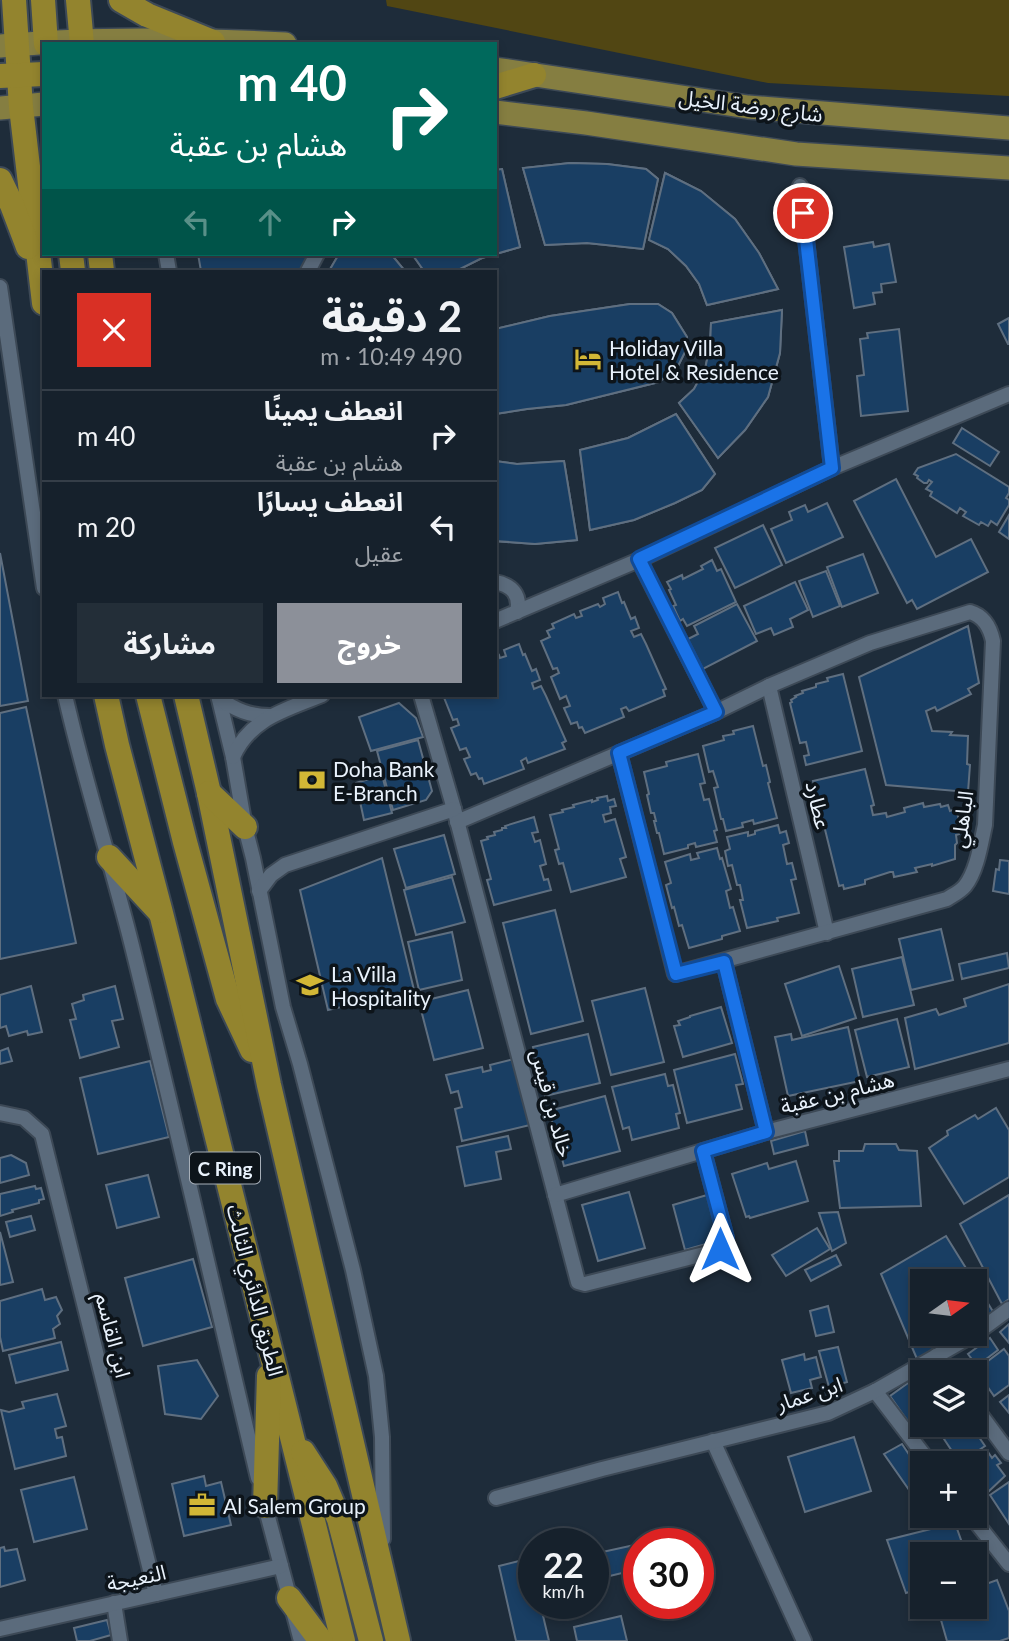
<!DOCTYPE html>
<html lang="ar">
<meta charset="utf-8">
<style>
:root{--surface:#16212c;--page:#232e38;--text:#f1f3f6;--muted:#9ea3a9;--line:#353e48;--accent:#8c9099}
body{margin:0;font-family:Lato,"Noto Sans Arabic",sans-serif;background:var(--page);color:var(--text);direction:rtl;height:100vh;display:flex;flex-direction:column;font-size:26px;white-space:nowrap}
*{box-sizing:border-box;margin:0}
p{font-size:23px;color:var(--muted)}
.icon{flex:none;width:38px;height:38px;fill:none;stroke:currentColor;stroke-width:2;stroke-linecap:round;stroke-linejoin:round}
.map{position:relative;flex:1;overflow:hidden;direction:ltr}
.side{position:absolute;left:42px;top:270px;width:455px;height:427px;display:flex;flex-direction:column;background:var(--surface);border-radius:0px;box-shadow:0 4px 10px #0003,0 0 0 2px var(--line);direction:rtl}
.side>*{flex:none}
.hud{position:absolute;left:42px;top:42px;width:455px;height:214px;border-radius:0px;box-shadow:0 4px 10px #0003,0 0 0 2px var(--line);direction:rtl;background:#00695c;color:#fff;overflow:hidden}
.needle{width:46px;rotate:76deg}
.buttons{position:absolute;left:910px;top:1269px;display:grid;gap:14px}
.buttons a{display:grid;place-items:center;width:77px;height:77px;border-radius:0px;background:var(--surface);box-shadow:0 4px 10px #0003,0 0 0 2px var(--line);font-size:35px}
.speed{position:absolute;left:518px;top:1528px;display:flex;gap:14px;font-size:35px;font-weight:700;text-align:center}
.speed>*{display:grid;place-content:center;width:91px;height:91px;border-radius:50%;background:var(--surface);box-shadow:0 4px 10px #0003,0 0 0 2px var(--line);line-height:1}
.speed small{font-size:18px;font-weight:400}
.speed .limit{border:10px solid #d22;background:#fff;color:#111}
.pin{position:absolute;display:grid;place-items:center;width:60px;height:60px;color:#fff;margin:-30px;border:4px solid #fff;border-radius:50%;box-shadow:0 2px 7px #0007}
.me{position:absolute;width:77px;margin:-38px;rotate:0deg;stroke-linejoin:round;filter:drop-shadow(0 0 5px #0008)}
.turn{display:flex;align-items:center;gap:24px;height:147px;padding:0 35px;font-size:32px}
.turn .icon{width:91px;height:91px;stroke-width:2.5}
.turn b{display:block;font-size:49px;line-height:60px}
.lanes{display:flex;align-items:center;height:66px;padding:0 35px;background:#0003;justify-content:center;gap:35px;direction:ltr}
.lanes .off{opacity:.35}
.round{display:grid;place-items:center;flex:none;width:74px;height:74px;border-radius:0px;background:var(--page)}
.head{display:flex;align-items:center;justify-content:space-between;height:119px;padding:0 35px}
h1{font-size:42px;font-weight:700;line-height:52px}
.action{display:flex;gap:14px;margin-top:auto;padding:14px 35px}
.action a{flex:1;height:80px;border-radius:0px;background:var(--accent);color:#fff;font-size:28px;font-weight:700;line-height:80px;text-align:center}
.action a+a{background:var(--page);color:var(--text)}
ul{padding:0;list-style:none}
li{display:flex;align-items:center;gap:21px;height:91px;padding:0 35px;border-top:2px solid var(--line)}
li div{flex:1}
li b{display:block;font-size:26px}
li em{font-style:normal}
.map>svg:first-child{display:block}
</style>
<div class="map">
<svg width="1009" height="1641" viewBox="0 0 1009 1641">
<rect width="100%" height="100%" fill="#1e2c3a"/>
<polygon fill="#514613" points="386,0 1009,0 1009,96 768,83 387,6"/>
<g fill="#193e63" stroke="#5f6f80" stroke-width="2">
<polygon points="570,163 607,164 646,169 658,179 643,249 587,243 545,245 523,168"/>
<polygon points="570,163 607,164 646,169 658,179 643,249 587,243 545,245 523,168"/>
<polygon points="502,169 520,247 482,258 456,271 424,271 412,254 495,254 495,170"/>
<polygon points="502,169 520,247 482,258 456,271 424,271 412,254 495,254 495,170"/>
<polygon points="665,173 701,191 735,219 759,253 778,289 707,305 699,284 686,266 668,249 649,240"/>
<polygon points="665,173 701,191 735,219 759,253 778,289 707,305 699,284 686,266 668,249 649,240"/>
<polygon points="873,242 874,247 889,244 896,282 881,284 882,292 873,293 875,304 854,308 844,247"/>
<polygon points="198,254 311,254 302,271 201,271"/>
<polygon points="339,254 391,254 405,271 329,271"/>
<polygon points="339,254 391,254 405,271 329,271"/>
<polygon points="630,304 658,304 672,313 687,337 685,352 678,366 659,382 566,405 527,409 495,414 495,329 550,316"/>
<polygon points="630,304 658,304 672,313 687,337 685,352 678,366 659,382 566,405 527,409 495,414 495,329 550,316"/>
<polygon points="782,310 780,353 768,397 745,430 718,458 679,403 694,389 705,369 710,346 711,323"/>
<polygon points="782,310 780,353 768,397 745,430 718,458 679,403 694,389 705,369 710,346 711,323"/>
<polygon points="1009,318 1009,344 1008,344 998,324"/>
<polygon points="899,329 908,411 861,416 857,376 864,375 860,339 868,338 867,333"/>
<polygon points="676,414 715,474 702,490 675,503 634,520 590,530 580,450 628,438"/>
<polygon points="676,414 715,474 702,490 675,503 634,520 590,530 580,450 628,438"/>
<polygon points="962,428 999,452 990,466 953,443"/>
<polygon points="956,454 1009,487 1009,493 1006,498 1009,500 1009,505 997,525 991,521 988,526 981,522 979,525 963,516 966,512 960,508 957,513 930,496 932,492 926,489 932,482 929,480 927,483 924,483 917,478 918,476 914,474 918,468"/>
<polygon points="495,461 517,464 564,461 577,540 535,544 495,541"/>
<polygon points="495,461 517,464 564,461 577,540 535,544 495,541"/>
<polygon points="896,479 936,557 971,539 988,572 917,609 912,600 907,603 854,501"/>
<polygon points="827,503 843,537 786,563 771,529 792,520 789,512 805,505 808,512"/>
<polygon points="1009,515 1009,539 999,532"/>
<polygon points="763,525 782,565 735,588 715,548"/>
<polygon points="0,553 28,701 0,706"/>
<polygon points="863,554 878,593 842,607 827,567"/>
<polygon points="712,560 717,571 721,569 736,602 687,626 683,619 680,621 673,606 676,605 669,590 671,589 667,582 682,575 683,579 703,569 701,566"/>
<polygon points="826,571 840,606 813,617 799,581"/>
<polygon points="795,582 808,610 790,619 793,627 774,635 771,628 756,634 744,606"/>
<polygon points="618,592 622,603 624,602 631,619 635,617 639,628 631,631 634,637 641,634 646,644 666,689 663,690 665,696 629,711 626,707 621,709 624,717 585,733 582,727 579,728 577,722 571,724 564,708 570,706 566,696 560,699 551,677 559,673 557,668 553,669 541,641 550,637 547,631 554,628 552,624 574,614 576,618 582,616 580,611 598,604 600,607 605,604 603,598"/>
<polygon points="737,604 757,641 701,670 686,640 698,634 694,626"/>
<polygon points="968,626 979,683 968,689 971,694 937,711 935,707 926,711 932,731 952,732 950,735 968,736 967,764 970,765 968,792 886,785 859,677"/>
<polygon points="519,644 523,655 525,654 532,671 536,669 540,680 532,683 534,689 541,686 546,696 566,741 562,743 565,749 528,763 526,758 521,761 524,769 484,784 482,778 479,779 476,773 471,775 464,759 470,757 466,748 460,750 451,728 459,725 457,719 453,720 443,695 495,695 495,657 499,655 500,658 506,656 504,650"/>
<polygon points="843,674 862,751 806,765 804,756 809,755 806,742 800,743 790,703 792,702 791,700 796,697 795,696 803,693 802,691 816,687 816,684 828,681 827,678"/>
<polygon points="399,703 416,718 423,737 371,751 359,717"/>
<polygon points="26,707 76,943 0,959 0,713"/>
<polygon points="753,726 763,766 766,765 770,782 768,783 777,818 754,824 753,820 742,823 743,827 726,831 723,819 721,819 714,788 718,787 713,771 709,772 703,746 724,740 723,736 734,734 733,731"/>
<polygon points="418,740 432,791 426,800 393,810 377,751"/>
<polygon points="698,754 705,783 700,784 704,800 709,799 717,830 714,831 717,842 696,847 695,843 688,845 688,848 664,854 659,833 657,833 654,821 656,821 654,813 651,813 647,795 649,794 644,772 667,766 666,762"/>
<polygon points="865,769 874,805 871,806 873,815 886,813 887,817 905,812 904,808 923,803 924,807 940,804 941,807 948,805 950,811 956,809 960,824 957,825 959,834 956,835 957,843 955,845 955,859 932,866 932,864 915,868 917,872 894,877 893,872 890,872 865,880 865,884 844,889 843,885 839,886 813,781"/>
<polygon points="382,775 392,813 364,820 356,783"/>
<polygon points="607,796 608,801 614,799 616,806 610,807 611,813 603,815 605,822 615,819 626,857 620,859 626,877 571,892 563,863 559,864 555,850 559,849 550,815 563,812 562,810 574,807 573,805 592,800 592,802 598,800 597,798"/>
<polygon points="534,817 538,832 532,833 535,842 540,840 546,864 540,866 544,880 548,879 551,890 494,905 487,880 491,879 481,841 488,839 487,837 495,835 494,832 502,830 502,828 506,828 505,826"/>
<polygon points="778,825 780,833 786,831 789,843 783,845 787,864 792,863 796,879 791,880 799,913 777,918 778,921 747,928 740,900 743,900 740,885 737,885 732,865 728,866 725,851 730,849 727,837 748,832 748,836 755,834 755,831"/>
<polygon points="444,835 455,874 406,888 394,849"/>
<polygon points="717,848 720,859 722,858 731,889 726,891 730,908 733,907 740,931 722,936 722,939 689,948 682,925 679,926 674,907 672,908 666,885 671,883 665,862 690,854 691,860 699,858 697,853"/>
<polygon points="382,858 414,990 328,1010 300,890"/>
<polygon points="1000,860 1009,861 1009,894 993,891 996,869 999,870"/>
<polygon points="452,877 465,922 416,935 404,890"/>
<polygon points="555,910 583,1021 531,1034 503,923"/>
<polygon points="941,929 953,980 911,990 899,939"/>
<polygon points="452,932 462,980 419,990 408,942"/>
<polygon points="1007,953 1009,968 962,979 959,964"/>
<polygon points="902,957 914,1005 863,1017 852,969"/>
<polygon points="839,966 856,1018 802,1036 785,984"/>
<polygon points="1009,984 1009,1043 915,1069 905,1018 936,1009 939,1015 966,1006 964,999"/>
<polygon points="31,986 42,1032 28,1035 27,1031 9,1036 6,1026 0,1028 0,995"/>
<polygon points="115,986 123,1019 112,1021 119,1047 80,1058 70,1020 76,1019 72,1004 84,1000 83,995"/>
<polygon points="645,988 664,1062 611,1075 592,1001"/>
<polygon points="468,990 483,1048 434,1060 419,1002"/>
<polygon points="721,1007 732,1043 683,1057 674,1026 680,1025 678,1021 690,1017 690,1016"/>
<polygon points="897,1019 909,1067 867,1077 855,1030"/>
<polygon points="848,1027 860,1081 788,1096 775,1037 791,1034 792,1040"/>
<polygon points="588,1034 600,1083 545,1096 533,1047"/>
<polygon points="8,1048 12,1061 0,1064 0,1051"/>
<polygon points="735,1054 743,1084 736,1085 742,1109 687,1123 674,1070"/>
<polygon points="514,1059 530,1125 462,1141 455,1109 462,1107 458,1091 451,1093 446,1075 482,1067 483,1072 491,1070 490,1065"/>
<polygon points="150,1061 169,1137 98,1154 80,1078"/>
<polygon points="665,1074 668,1086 673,1085 680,1113 676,1114 679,1128 632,1140 629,1127 623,1129 612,1087"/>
<polygon points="605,1096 620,1151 564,1166 549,1111"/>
<polygon points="996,1108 1009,1130 1009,1177 964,1204 929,1148 948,1135 947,1131 975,1115 978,1119"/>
<polygon points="805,1131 808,1145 774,1154 771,1141"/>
<polygon points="508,1136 511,1149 496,1152 501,1179 465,1186 457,1147"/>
<polygon points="865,1144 896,1144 899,1150 917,1151 921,1206 840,1208 834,1161 839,1161 839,1151 863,1151"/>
<polygon points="11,1155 26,1163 29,1175 0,1183 0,1158"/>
<polygon points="796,1161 808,1201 750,1218 749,1216 746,1217 732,1174 767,1163 769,1169"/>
<polygon points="148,1175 159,1217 117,1228 106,1185"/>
<polygon points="35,1186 36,1189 41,1188 44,1199 39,1200 39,1203 12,1210 13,1212 0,1216 0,1194"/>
<polygon points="629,1192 645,1248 598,1261 582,1205"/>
<polygon points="707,1195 720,1240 685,1250 673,1205"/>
<polygon points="1009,1195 1009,1299 1002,1304 960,1224"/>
<polygon points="838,1212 846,1243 832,1251 819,1213"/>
<polygon points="31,1216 35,1230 10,1237 6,1222"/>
<polygon points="817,1228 830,1249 786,1276 772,1255"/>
<polygon points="0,1232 13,1282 0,1285"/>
<polygon points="946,1236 974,1281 922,1281 922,1334 963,1334 917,1359 881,1274"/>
<polygon points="836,1255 841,1265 811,1281 805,1270"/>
<polygon points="193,1259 212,1327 143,1346 125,1278"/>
<polygon points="975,1282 995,1315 975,1327"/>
<polygon points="42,1289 45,1300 56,1297 62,1310 57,1316 60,1324 53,1329 55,1338 3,1351 0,1337 0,1301"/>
<polygon points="828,1306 834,1332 816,1336 810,1311"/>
<polygon points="1009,1324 1009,1343 1000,1332"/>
<polygon points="990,1338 998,1350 977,1366 968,1354"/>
<polygon points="61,1342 68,1370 16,1383 9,1355"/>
<polygon points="838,1347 847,1382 829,1387 819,1351"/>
<polygon points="1004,1349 1009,1356 1009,1385 994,1396 976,1370"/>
<polygon points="804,1354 805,1360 816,1357 821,1377 810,1380 812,1388 791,1393 782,1360"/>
<polygon points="197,1360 218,1396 201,1419 165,1414 158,1366"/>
<polygon points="922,1373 922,1401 915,1421 909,1423 890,1396"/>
<polygon points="57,1394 66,1426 55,1429 57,1438 62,1437 66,1456 15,1469 1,1410 9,1412 24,1408 22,1402"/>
<polygon points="1009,1395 1009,1413 1000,1402"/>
<polygon points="934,1424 954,1424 942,1434"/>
<polygon points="966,1424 970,1424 985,1446 960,1463 944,1439"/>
<polygon points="854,1437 871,1491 805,1512 788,1457"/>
<polygon points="902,1444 922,1474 922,1489 914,1497 884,1454"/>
<polygon points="988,1452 992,1458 995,1455 1001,1463 997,1465 1005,1476 988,1492 975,1496 976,1475 975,1463 972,1463"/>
<polygon points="204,1476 206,1486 221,1482 231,1525 184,1536 172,1484"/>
<polygon points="74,1477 87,1529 34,1542 21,1490"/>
<polygon points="1009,1482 1009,1524 990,1495"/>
<polygon points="955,1523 966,1554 922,1554 922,1588 906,1593 887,1540"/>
<polygon points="639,1544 639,1569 593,1580 593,1554"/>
<polygon points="4,1547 5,1551 17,1549 25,1580 0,1587 0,1548"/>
<polygon points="531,1558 534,1568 534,1603 540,1603 549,1641 516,1641 499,1566"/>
<polygon points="997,1580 1009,1611 1009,1638 1000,1641 947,1641 937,1606 975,1606 975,1588"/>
<polygon points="621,1616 627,1641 577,1641 574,1627"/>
<polygon points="107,1620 111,1635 90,1641 77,1641 74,1628"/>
</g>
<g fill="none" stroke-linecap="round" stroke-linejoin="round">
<g stroke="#3d4956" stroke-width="18">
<g id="minor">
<polyline points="800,186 832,468"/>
<polyline points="166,254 169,271"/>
<polyline points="308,271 317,254"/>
<polyline points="0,287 44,588"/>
<polyline points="639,560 716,712"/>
<path d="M495 582C512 585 521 595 517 612"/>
<polyline points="495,621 639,560 832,468 1009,394"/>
<polyline points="769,686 827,933"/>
<path d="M65 695C84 779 111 862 132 946 176 1123 216 1301 258 1478"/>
<polyline points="218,695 233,757 245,827 253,858 283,1007 300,1064 353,1270 376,1376 382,1437 383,1539"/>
<polyline points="421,695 454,809 578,1282 585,1284 716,1251 723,1246 726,1238 703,1151"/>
<path d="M219 698C235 710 250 716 270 716"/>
<path d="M233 757C250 718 286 710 322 695"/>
<path d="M457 822 716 712 769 686 870 643 970 612C984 616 990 627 993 641L985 825C981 843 977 871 965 886 960 892 953 895 947 899L675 974 619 753"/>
<polyline points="259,891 271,875 285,865 454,809"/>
<polyline points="724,962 766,1132"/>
<polyline points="0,1113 24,1118 42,1134 156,1594"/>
<polyline points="555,1195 766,1132 1009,1069"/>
<polyline points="936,1356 948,1372"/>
<polyline points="875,1391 930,1463"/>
<polyline points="975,1407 1009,1453"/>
<polyline points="713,1441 804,1641"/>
<polyline points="496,1498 602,1469 828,1413 875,1391 975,1334 1009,1309"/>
<polyline points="264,1502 301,1641"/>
<polyline points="971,1516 1009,1564"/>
<polyline points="114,1603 120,1641"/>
<polyline points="0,1629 281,1566"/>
</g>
</g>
<g stroke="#3d4956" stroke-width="26">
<g id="primary">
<path d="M0 46C94 37 191 39 285 44"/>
<polyline points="495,69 748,107 1009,128"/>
<polyline points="0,108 44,104"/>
<polyline points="495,112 586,123 796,154 1009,168"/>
</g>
</g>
<g stroke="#3d4956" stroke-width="28">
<g id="trunk">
<polyline points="14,0 21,107 44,303"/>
<polyline points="43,0 46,44"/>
<polyline points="78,0 82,44"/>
<polyline points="121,0 147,15 213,42"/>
<polyline points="0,76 44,74"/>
<polyline points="495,87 534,75"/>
<polyline points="0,180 12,205 28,247"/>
<polyline points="71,254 73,271"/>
<polyline points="100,254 102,271"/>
<polyline points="106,695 117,745 161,913 343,1641"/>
<polyline points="148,695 185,842 228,999 252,1050"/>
<polyline points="186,695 209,793 269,1085 398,1641"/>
<polyline points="209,793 245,827"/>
<polyline points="109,857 159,911"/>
<polyline points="303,1452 325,1486 339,1519 371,1641"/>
<polyline points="265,1506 269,1376"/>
<polyline points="289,1598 321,1641"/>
</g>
</g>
<use href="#minor" stroke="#5b6b7c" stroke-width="14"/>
<use href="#primary" stroke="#857e41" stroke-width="23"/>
<use href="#trunk" stroke="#93842e" stroke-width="24"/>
</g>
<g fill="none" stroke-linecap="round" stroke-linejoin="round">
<g stroke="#114b97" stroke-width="18">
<polyline id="route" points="720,1249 725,1242 726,1238 703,1151 766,1132 724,962 676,974 619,753 716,712 639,559 832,468 803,213"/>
</g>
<use href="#route" stroke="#1a73e8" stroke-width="12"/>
</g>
<defs>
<g id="hotel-bare" transform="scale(2.1)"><path d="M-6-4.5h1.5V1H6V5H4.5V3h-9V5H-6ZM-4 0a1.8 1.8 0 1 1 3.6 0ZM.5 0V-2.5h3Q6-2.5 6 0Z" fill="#d2b736" stroke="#0d141a" stroke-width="2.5" paint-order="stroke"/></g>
<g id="bank-bare" transform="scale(2.1)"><path d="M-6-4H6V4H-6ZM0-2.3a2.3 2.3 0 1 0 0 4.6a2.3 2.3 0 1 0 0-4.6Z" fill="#d2b736" stroke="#0d141a" stroke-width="2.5" paint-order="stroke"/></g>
<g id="school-bare" transform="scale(2.1)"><path d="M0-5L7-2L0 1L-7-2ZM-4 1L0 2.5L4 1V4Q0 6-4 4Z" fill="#d2b736" stroke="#0d141a" stroke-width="2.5" paint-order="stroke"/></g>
<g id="office-bare" transform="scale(2.1)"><path d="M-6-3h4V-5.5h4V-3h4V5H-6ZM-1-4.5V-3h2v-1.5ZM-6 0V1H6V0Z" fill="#d2b736" stroke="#0d141a" stroke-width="2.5" paint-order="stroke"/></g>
</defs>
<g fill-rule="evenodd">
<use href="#hotel-bare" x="588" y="359"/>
<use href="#bank-bare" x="312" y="780"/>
<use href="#school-bare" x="310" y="985"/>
<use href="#office-bare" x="202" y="1505"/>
</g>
<g text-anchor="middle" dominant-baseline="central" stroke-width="7" stroke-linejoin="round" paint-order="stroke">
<rect fill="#0d141a" stroke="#a7afb8" stroke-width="2" x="190" y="1152.5" width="70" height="31" rx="5"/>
<g font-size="19" font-weight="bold" fill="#e9f2fc">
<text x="225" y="1168">C Ring</text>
</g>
<g font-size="21" fill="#e9f2fc" stroke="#0d141a">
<text transform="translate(751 105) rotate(7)">شارع روضة الخيل</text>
<text transform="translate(819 805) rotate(77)">عطارد</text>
<text transform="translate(961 819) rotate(-82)">الباهلي</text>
<text transform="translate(837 1092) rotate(-14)">هشام بن عقبة</text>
<text transform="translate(553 1103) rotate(75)">خالد بن قيس</text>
<text transform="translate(256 1290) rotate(76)">الطريق الدائري الثالث</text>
<text transform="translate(114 1335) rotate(76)">ابن القاسم</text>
<text transform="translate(809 1393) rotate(-18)">ابن عمار</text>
<text transform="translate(136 1577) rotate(-12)">النعيجة</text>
</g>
<g font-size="21" fill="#e9f2fc" stroke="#0d141a" text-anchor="start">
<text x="609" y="347">Holiday Villa<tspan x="609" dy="24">Hotel &amp; Residence</tspan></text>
<text x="333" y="768">Doha Bank<tspan x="333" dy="24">E-Branch</tspan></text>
<text x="331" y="973">La Villa<tspan x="331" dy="24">Hospitality</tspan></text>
<text x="223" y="1505">Al Salem Group</text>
</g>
</g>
</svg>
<div class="buttons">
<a><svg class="needle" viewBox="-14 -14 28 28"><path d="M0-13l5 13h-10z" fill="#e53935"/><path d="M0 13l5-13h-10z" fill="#9ea3a9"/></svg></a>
<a><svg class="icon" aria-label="layers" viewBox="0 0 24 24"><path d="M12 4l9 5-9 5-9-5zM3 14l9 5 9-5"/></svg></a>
<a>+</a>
<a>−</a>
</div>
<div class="speed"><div>22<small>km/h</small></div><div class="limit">30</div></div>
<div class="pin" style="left:803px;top:213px;background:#d93025"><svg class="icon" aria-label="arrive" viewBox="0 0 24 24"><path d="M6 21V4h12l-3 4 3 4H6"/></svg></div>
<svg class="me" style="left:720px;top:1249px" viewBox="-20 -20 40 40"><path d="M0-17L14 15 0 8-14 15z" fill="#1a73e8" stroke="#fff" stroke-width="4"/></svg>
<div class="hud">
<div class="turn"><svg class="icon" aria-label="right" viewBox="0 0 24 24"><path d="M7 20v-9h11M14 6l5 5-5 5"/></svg><div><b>40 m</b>هشام بن عقبة</div></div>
<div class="lanes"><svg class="icon off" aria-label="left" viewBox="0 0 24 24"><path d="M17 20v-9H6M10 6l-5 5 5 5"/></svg><svg class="icon off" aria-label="ahead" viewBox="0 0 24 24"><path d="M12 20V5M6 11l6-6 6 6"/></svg><svg class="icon" aria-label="right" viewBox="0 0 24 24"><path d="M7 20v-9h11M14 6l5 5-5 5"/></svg></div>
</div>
<section class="side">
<div class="head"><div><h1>2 دقيقة</h1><p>490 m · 10:49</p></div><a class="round" style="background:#d93025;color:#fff"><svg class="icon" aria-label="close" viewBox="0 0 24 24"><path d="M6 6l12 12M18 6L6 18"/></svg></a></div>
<ul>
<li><svg class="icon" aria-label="right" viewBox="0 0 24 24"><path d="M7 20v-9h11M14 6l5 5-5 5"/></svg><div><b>انعطف يمينًا</b><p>هشام بن عقبة</p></div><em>40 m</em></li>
<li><svg class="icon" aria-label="left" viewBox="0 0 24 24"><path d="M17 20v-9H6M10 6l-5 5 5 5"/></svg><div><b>انعطف يسارًا</b><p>عقيل</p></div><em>20 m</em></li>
</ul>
<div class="action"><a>خروج</a><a>مشاركة</a></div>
</section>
</div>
